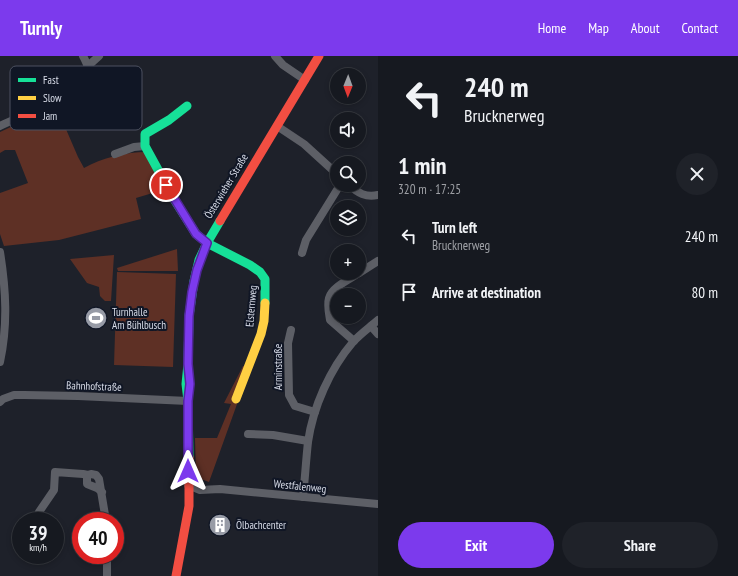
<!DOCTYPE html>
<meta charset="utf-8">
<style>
:root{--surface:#161920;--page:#1f2229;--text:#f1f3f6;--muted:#9ea0a5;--line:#35383e;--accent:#7c3aed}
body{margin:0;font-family:"PT Sans Narrow",sans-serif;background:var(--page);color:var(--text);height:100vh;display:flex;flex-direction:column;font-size:15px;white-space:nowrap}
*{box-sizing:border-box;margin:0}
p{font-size:13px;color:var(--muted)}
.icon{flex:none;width:22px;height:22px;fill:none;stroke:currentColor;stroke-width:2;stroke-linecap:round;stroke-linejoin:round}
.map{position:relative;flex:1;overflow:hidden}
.sheet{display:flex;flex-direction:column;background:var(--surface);width:360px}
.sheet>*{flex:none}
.guide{background:#161920;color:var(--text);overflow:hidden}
.needle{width:26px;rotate:181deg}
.buttons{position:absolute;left:330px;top:12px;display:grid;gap:8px}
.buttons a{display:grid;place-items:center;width:36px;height:36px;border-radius:50%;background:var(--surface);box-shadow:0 2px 6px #0003,0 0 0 1px var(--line);font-size:20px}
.speed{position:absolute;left:12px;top:456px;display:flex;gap:8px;font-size:20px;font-weight:700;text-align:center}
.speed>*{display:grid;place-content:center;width:52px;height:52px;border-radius:50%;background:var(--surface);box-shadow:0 2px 6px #0003,0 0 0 1px var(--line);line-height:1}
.speed small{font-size:10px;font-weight:400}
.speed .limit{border:6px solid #d22;background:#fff;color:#111}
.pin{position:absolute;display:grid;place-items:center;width:34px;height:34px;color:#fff;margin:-17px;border:2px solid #fff;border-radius:50%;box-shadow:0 1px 4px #0007}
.me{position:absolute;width:44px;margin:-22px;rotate:0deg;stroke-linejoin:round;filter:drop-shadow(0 0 3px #0008)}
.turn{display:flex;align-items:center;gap:14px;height:84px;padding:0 20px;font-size:18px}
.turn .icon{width:52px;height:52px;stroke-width:2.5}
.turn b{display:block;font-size:28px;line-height:34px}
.round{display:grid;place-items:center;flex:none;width:42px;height:42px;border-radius:21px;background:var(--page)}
.head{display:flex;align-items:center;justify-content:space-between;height:68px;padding:0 20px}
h1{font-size:24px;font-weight:600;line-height:30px}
.cta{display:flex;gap:8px;margin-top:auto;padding:8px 20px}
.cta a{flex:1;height:46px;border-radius:24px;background:var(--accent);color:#fff;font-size:16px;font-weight:600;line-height:46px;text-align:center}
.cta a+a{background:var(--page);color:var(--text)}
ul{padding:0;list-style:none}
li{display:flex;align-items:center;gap:12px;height:56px;padding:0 20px}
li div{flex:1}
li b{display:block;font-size:15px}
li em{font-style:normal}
header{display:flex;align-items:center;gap:24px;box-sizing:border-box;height:56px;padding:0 20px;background:var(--accent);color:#fff}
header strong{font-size:19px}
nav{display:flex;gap:22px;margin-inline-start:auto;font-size:14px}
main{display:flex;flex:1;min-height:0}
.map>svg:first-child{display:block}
</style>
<header>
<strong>Turnly</strong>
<nav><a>Home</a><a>Map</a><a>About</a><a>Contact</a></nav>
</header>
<main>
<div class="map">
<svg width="378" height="520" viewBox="0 0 378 520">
<rect width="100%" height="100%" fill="#1e212a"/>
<g fill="#5e3025">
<path d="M56 50 78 101 84 112C101 102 127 96 146 96L166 133 136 142 141 163 59 184 4 190 0 178V137L28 127 15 94H5L0 97V76Z"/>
<polygon points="177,193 178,215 118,215 117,212"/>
<polygon points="114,199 111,245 105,245 100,240 99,231 87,227 70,203"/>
<polygon points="117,216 176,218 173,311 114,309"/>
<polygon points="243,310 250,312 209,426 198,422 196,419 195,382 217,382 231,348 224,347"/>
</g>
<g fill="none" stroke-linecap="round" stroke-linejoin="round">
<g stroke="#5d5f66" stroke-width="8">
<polyline points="275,0 283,9 305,24"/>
<polyline points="89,9 99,0"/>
<path d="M0 70C18 61 75 40 85 26 91 17 88 9 83 0"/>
<polyline points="277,70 304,88 337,118"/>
<polyline points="115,98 134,91 145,90"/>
<path d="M349 129C358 137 366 142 378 139"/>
<path d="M0 196C6 234 8 268 0 306"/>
<polyline points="302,197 306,184 340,129"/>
<polyline points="359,217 378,205"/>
<polyline points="371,270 378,278"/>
<polyline points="291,274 288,287 289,339 295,350 315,356"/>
<path d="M354 285 330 264C329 257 327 249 329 242 332 231 350 223 359 217"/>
<polyline points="0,346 3,343 14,339 24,339 78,340 188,345"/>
<polyline points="248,378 273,379 308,385"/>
<polyline points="88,419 87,422 87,428 97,432 102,436"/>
<polyline points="188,429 200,434 220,433 378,448"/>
<path d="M303 441C305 422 306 404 308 386 313 351 330 313 353 286 360 278 370 271 378 264"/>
<polyline points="39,456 54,434 55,416 83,418 88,419 91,418 96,419 99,423 106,465"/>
<polyline points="107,499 107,520"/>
</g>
<g stroke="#16e098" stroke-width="9">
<polyline points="187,50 169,64 145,78 145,90 174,143 196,178 207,187 250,209 260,216 265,223 265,247"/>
<polyline points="189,401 188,345 186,328 188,308 189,260 194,225 199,204 207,187 220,165"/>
</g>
<polyline stroke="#ffcf43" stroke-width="9" points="236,343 261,278 264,265 265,247"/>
<g stroke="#f24e42" stroke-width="9">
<polyline points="220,165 319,0"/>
<polyline points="176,520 189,450 189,401"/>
</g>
</g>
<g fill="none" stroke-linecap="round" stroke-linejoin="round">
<g stroke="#51269a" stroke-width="10">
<polyline id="route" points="166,129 196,178 207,187 197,214 192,236 189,260 188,308 190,328 188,345 188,415"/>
</g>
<use href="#route" stroke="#7c3aed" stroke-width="7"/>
</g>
<defs>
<g id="stadium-disc" transform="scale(1.15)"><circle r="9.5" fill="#979ba6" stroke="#101625"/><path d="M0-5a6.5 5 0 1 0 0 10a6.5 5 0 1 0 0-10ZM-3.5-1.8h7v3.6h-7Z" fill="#fff"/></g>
<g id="building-disc" transform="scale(1.15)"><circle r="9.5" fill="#979ba6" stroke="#101625"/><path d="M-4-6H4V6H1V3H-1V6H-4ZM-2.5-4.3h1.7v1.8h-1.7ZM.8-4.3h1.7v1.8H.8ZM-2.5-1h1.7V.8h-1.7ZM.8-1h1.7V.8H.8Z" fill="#fff"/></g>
</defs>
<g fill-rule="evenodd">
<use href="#stadium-disc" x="96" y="262"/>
<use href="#building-disc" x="220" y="469"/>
</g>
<g text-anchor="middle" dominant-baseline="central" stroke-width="4" stroke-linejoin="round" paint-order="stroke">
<g font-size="11" fill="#d8dce8" stroke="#101625">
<text transform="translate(226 130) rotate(-59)">Österwieher Straße</text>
<text transform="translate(251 250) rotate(-85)">Elsternweg</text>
<text transform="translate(278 311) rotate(-90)">Arminstraße</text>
<text transform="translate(94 330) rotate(2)">Bahnhofstraße</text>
<text transform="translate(300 430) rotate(6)">Westfalenweg</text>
</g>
<g font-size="11" fill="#d8dce8" stroke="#101625" text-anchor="start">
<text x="112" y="256">Turnhalle<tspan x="112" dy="13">Am Bühlbusch</tspan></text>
<text x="236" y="469">Ölbachcenter</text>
</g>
</g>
<rect x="10" y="10" width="132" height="64" rx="6" fill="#101625" stroke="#4c5160" stroke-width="1"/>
<rect x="18" y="22" width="18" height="4" fill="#16e098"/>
<rect x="18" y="40" width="18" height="4" fill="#ffcf43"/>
<rect x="18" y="58" width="18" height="4" fill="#f24e42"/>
<g font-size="11" fill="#d8dce8">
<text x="43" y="28">Fast</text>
<text x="43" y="46">Slow</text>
<text x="43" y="64">Jam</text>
</g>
</svg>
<div class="buttons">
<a><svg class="needle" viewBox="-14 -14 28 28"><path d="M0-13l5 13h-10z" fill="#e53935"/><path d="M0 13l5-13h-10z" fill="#9ea0a5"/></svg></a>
<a><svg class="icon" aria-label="sound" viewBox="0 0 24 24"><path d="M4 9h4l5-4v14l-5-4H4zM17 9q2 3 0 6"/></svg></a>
<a><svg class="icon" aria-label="search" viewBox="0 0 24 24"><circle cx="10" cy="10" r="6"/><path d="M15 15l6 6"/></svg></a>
<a><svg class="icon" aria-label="layers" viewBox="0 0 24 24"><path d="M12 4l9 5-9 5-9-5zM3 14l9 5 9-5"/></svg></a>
<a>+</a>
<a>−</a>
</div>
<div class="speed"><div>39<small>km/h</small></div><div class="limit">40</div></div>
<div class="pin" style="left:166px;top:129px;background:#d93025"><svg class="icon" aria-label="arrive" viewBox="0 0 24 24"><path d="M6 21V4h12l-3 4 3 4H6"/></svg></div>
<svg class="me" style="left:188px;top:415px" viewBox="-20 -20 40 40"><path d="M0-17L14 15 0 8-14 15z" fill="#7c3aed" stroke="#fff" stroke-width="4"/></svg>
</div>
<section class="sheet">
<div class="guide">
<div class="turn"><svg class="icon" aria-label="left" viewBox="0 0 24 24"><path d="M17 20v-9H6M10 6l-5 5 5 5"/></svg><div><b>240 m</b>Brucknerweg</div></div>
</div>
<div class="head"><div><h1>1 min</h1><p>320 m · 17:25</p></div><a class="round"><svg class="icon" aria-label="close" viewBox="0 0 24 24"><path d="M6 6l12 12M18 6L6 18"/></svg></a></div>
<ul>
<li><svg class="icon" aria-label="left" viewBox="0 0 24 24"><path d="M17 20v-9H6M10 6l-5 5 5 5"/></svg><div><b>Turn left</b><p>Brucknerweg</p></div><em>240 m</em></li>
<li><svg class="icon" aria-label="arrive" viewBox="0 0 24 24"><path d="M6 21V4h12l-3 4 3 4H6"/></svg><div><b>Arrive at destination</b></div><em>80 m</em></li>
</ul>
<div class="cta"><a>Exit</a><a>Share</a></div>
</section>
</main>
